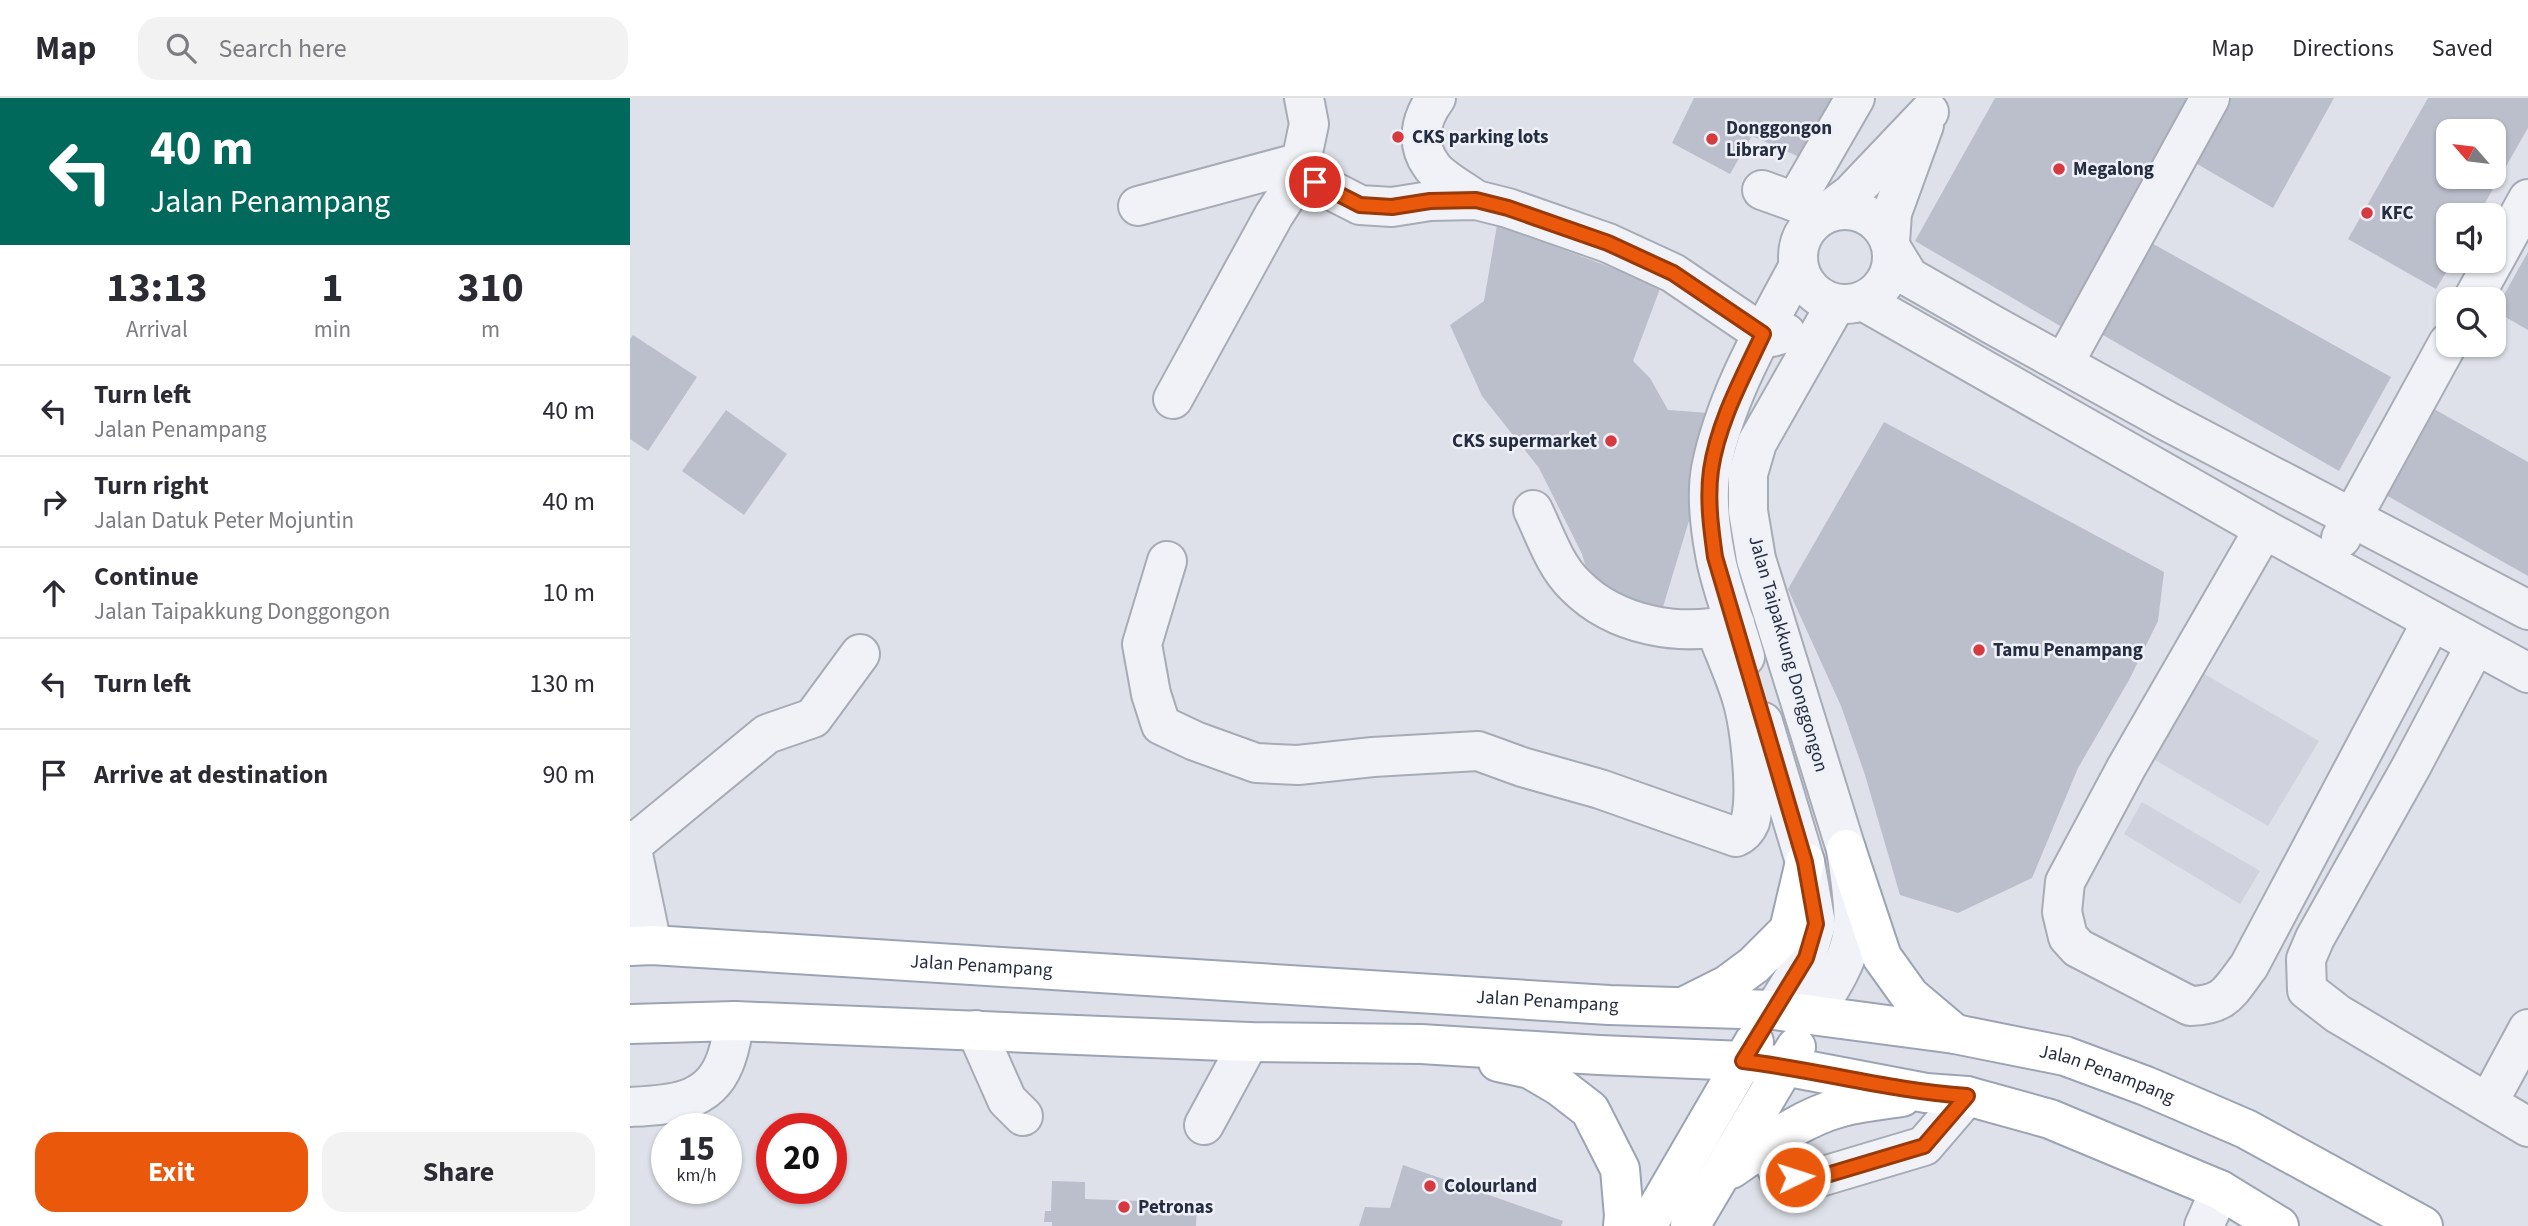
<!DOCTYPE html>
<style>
:root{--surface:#fff;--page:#f2f2f3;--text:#2b2b33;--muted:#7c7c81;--line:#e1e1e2;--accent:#ea580c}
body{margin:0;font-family:"Source Sans 3",sans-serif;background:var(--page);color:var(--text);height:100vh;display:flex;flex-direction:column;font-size:26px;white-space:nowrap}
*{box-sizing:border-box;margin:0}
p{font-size:23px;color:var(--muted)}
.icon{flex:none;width:38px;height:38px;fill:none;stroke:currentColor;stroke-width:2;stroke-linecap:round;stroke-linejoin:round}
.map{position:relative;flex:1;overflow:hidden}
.details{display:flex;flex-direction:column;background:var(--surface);width:630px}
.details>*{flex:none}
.top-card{background:#00695c;color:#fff;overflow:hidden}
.needle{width:46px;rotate:298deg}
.fabs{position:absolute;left:1806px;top:21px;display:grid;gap:14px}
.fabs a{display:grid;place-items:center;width:70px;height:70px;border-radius:14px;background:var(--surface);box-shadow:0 2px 5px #0004;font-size:35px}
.speed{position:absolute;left:21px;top:1015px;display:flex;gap:14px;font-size:35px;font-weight:700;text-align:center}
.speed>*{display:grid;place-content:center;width:91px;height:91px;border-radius:50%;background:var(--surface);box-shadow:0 2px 5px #0004;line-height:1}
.speed small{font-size:18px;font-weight:400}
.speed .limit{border:10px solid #d22;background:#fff;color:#111}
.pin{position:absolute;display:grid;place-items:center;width:60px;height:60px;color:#fff;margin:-30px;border:4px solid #fff;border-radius:50%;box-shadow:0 2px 7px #0007}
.me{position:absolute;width:77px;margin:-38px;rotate:86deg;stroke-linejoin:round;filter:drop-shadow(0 0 5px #0008)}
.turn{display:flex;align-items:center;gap:24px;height:147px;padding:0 35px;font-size:32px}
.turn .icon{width:91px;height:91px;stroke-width:2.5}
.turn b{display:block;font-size:49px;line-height:60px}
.eta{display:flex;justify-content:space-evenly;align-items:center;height:119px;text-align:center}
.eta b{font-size:42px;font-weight:700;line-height:49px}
.primary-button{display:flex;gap:14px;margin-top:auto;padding:14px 35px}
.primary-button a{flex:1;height:80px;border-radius:21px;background:var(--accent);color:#fff;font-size:28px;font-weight:700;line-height:80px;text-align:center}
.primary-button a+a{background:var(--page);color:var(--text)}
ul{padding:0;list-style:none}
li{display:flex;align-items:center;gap:21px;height:91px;padding:0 35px;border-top:2px solid var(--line)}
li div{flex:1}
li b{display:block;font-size:26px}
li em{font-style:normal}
header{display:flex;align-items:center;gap:42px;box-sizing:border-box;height:98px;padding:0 35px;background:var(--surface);border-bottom:2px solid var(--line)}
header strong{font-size:33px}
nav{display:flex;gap:38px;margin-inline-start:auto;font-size:24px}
.search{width:490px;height:63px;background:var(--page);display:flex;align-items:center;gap:18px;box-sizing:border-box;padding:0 24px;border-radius:21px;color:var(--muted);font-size:26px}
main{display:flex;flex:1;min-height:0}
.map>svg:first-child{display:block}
</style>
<header>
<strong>Map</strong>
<div class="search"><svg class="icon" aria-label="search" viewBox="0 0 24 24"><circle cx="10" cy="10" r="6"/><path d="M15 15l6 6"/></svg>Search here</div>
<nav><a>Map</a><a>Directions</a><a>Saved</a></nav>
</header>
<main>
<section class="details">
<div class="top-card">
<div class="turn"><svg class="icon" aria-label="left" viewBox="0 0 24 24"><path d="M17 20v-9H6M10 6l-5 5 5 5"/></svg><div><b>40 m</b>Jalan Penampang</div></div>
</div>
<div class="eta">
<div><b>13:13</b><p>Arrival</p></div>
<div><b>1</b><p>min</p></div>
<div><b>310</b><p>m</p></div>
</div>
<ul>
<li><svg class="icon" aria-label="left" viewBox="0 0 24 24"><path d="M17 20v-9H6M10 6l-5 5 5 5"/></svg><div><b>Turn left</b><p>Jalan Penampang</p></div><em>40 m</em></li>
<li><svg class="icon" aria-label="right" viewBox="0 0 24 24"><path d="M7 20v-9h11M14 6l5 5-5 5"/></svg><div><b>Turn right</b><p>Jalan Datuk Peter Mojuntin</p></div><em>40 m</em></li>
<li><svg class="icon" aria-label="ahead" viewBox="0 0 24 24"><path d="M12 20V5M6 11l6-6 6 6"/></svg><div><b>Continue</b><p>Jalan Taipakkung Donggongon</p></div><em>10 m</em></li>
<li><svg class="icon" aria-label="left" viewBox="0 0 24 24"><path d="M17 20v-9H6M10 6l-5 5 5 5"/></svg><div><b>Turn left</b></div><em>130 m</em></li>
<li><svg class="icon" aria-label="arrive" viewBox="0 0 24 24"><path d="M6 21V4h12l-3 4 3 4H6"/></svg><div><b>Arrive at destination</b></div><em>90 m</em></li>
</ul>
<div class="primary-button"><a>Exit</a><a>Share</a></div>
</section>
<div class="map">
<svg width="1898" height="1128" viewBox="0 0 1898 1128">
<rect width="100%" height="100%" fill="#dee1e9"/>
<g fill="#d0d3de">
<polygon points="1571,574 1689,643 1638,728 1520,659"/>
<polygon points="1512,704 1630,773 1610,806 1494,736"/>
</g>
<g fill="#bbbfcc" fill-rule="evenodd">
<polygon points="1064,0 1209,0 1174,61 1122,38 1100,76 1042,45"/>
<polygon points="1365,0 1572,0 1444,236 1285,143"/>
<polygon points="1598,0 1704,0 1643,110 1562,63"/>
<path d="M1798 0H1898V30L1848 117H1818V163H1823L1806 191 1718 141ZM1818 33H1864V79H1818Z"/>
<polygon points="867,127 1031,188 1003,263 1020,280 1038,312 1078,315 1064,406 1033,509 1003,505 962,490 952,456 909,370 852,298 820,227 854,203"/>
<polygon points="1518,143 1761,279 1709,373 1466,233"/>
<polygon points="1898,154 1898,232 1865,213"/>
<polygon points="3,237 67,279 18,353 0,341 0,241"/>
<polygon points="1804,311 1898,364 1898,478 1756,397"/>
<polygon points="96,312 157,356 114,417 52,373"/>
<polygon points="1254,324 1534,474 1528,523 1499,582 1448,670 1402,780 1328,815 1270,797 1235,677 1211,608 1158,491"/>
<polygon points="773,1067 933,1123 931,1128 729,1128 735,1109 760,1110"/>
<polygon points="422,1083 455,1084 455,1101 567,1105 566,1128 422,1128 422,1124 414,1124 415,1113 421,1113"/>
</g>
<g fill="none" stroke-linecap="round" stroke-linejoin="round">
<g stroke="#a7abb6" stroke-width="42">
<g id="minor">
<polyline points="674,0 679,26 671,64 685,84 730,107 762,109 800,103 846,102 878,110 978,145 1043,175 1133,236 1142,239 1156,235"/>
<path d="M806 0C791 20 785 45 801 67 808 79 834 93 846 102"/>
<polyline points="1132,92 1196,115 1221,96 1299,14"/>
<polyline points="1165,104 1225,0"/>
<polyline points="508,108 671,64"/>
<circle cx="1215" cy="159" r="47"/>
<polyline points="1260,144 1262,115 1294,27"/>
<polyline points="1263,153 1279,179 1363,227 1537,323 1898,512"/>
<polyline points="1843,201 1898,101"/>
<polyline points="1233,203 1634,431 1898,575"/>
<polyline points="1434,265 1580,0"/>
<polyline points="543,301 644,117 675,69"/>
<path d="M903 412C915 437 925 468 945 487 985 528 1052 540 1105 525"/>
<path d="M1634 431 1496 670 1435 784 1432 814 1438 839 1448 850 1560 908C1596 907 1599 894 1619 868L1802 523"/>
<polyline points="1711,440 1818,245"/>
<path d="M537 463 512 546 521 596 531 627 565 643 626 665 668 667 743 659 848 653 892 669 970 691 1106 739C1113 736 1117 731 1120 724 1128 697 1120 628 1112 601 1105 577 1094 554 1085 530"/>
<polyline points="1845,548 1781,669 1685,840 1676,861 1677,892 1708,916 1898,1029"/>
<path d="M1115 559C1106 525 1091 491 1085 456 1080 429 1076 398 1081 371 1095 299 1134 233 1168 169"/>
<polyline points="1133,624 1175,764 1186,826 1176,860 1144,912"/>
<polyline points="0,742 22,847"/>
<polyline points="2,747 137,636 183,620 230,556"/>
<path d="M1184 916C1199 892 1217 866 1222 838 1227 815 1219 774 1216 751L1126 461 1118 413V376L1127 345 1206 206"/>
<polyline points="346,932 377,1002 393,1018"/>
<polyline points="1858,1005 1898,931"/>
<path d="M0 1009C38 1007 78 1006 94 966 100 953 102 937 105 923"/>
<polyline points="574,1027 619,944"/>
<polyline points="1133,1048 1150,1075 1180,1082 1294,1048 1337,998"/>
<polyline points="1574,1128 1590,1092"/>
</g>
</g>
<g stroke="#9ca3b5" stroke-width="42">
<g id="major">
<polyline points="1216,751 1252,859 1280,898 1325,936"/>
<path id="s1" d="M0 848 22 847 979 907 1144 912 1325 936 1435 958 1516 988 1616 1031 1793 1128"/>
<polyline points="1055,908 1097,887 1124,867 1159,832 1175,764"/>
<polyline points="0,926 105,923 619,944 791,946 969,957 1113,963 1154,968 1296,995 1337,998 1420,1021 1590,1092 1649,1128"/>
<polyline points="868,964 900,971 929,988 960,1012 990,1071 994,1118 993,1128"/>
<path d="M1101 1071C1136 1047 1170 1020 1212 1009 1231 1004 1252 1002 1272 999"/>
<polyline points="1017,1128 1124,944"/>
<polyline points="1060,1128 1166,949"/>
</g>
</g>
<use href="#minor" stroke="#f1f2f7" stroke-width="38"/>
<use href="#major" stroke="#fff" stroke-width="38"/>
</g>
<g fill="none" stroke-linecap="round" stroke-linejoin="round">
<g stroke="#983908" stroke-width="18">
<path id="route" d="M685 84 730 107 762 109 800 103 846 102 878 110 978 145 1043 175 1133 236C1113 279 1088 324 1081 372 1077 401 1081 430 1085 459L1175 764 1186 826 1176 860 1113 963C1188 972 1261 993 1337 998L1294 1048 1180 1082 1165 1079"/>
</g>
<use href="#route" stroke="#ea580c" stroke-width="12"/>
</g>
<g fill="#d73940" stroke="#edf0f6" stroke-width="2.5">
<circle cx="768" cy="39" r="7"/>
<circle cx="1082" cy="41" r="7"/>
<circle cx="1429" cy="71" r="7"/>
<circle cx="1737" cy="115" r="7"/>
<circle cx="981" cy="343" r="7"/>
<circle cx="1349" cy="552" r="7"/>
<circle cx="800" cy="1088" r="7"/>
<circle cx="494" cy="1109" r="7"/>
</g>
<g text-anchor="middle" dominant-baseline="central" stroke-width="5" stroke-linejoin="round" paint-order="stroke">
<g font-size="19" font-weight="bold" fill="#262d40" stroke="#edf0f6" text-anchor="start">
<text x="1096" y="30">Donggongon<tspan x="1096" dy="22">Library</tspan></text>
<text x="782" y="39">CKS parking lots</text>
<text x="1443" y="71">Megalong</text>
<text x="1751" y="115">KFC</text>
<text x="967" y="343" text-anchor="end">CKS supermarket</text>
<text x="1363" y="552">Tamu Penampang</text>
<text x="814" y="1088">Colourland</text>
<text x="508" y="1109">Petronas</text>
</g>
<g font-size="19" fill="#262d40" stroke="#edf0f6">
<text transform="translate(1158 556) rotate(74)">Jalan Taipakkung Donggongon</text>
<text stroke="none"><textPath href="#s1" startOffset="352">Jalan Penampang</textPath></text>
<text stroke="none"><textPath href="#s1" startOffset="919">Jalan Penampang</textPath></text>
<text stroke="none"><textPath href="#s1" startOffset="1486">Jalan Penampang</textPath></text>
</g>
</g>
</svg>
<div class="fabs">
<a><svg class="needle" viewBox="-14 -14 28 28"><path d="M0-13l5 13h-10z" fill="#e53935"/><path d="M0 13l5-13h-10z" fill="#7c7c81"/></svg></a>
<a><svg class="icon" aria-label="sound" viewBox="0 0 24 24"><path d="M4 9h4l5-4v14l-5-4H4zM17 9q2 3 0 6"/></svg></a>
<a><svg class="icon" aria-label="search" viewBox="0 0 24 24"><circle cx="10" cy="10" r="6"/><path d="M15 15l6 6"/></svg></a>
</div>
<div class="speed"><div>15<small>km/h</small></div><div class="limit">20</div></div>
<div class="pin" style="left:685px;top:84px;background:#d93025"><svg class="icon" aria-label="arrive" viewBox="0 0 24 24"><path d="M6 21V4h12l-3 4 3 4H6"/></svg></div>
<svg class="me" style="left:1165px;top:1079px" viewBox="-20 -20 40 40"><circle r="17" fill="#ea580c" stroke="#fff" stroke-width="3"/><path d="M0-11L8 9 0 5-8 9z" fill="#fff"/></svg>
</div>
</main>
